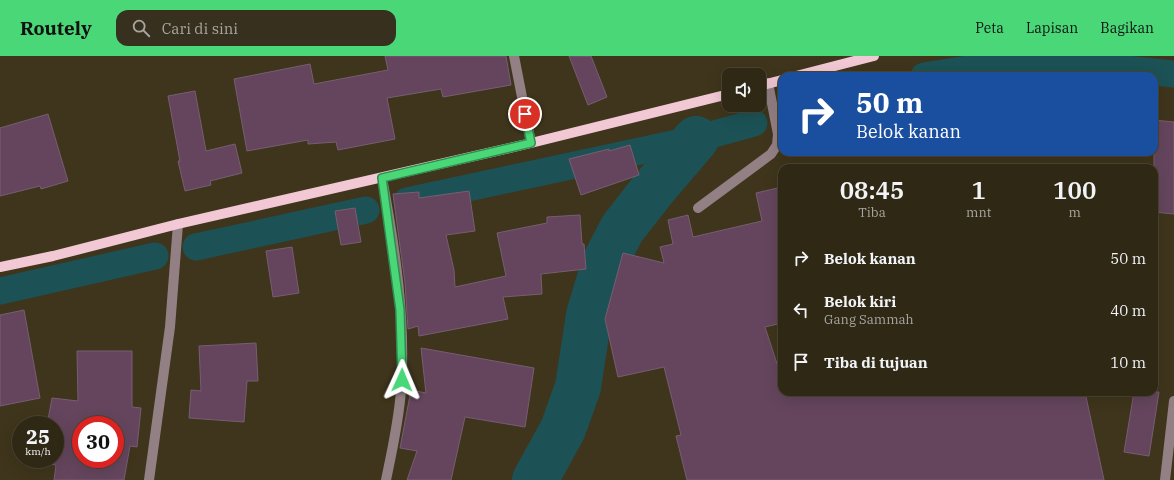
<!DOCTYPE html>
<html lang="id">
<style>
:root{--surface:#2f2815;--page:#37301e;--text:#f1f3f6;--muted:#a7a6a0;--line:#4a4434;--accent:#49d778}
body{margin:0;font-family:"IBM Plex Serif",serif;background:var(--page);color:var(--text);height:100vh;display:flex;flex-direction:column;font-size:15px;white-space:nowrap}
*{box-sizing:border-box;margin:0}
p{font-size:13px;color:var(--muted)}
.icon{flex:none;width:22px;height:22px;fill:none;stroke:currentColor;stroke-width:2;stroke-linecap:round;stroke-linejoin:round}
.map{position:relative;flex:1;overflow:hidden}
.panel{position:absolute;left:778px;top:108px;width:380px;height:232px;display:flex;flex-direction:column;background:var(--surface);border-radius:12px;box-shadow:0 4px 16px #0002,0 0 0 1px var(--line)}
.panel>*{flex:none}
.banner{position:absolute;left:778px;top:16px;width:380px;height:84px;border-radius:12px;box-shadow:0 4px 16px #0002,0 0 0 1px var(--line);background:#1a4fa0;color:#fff;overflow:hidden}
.tools{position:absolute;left:722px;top:12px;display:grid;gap:8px}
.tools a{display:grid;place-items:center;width:44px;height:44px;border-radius:8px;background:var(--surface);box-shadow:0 4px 16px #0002,0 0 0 1px var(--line);font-size:20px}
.speed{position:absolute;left:12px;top:360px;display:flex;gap:8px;font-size:20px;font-weight:700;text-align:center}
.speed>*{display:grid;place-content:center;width:52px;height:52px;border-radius:50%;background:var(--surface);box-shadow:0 4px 16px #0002,0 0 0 1px var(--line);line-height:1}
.speed small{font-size:10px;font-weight:400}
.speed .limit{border:6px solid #d22;background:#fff;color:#111}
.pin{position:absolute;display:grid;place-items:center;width:34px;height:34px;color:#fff;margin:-17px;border:2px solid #fff;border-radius:50%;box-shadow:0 1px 4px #0007}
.me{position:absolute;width:44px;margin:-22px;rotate:1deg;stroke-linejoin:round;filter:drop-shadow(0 0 3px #0008)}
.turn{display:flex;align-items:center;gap:14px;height:84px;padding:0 12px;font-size:18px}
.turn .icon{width:52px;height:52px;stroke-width:2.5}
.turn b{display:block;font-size:28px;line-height:34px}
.eta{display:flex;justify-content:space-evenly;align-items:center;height:68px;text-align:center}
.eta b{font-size:24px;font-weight:600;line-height:28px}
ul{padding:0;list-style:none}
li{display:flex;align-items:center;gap:12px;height:52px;padding:0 12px}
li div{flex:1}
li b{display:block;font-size:15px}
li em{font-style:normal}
header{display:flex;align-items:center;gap:24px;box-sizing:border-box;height:56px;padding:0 20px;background:var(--accent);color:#111}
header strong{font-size:19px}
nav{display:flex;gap:22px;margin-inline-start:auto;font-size:14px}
.search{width:280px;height:36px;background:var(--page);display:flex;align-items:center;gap:10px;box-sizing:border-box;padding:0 14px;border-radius:12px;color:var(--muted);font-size:15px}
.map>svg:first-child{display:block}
</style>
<header>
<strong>Routely</strong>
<div class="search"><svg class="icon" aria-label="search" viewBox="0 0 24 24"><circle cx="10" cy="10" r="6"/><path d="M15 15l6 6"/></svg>Cari di sini</div>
<nav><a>Peta</a><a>Lapisan</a><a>Bagikan</a></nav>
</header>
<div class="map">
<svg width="1174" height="424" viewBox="0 0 1174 424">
<rect width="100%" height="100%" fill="#3f351c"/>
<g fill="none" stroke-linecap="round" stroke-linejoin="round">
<g stroke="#1c5255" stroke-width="27">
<polyline points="924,20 1031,3 1174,18"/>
<polyline points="407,145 696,83 754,67"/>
<polyline points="196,191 366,154"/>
<polyline points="0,235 155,200"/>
</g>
<polyline stroke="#1c5255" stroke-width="46" points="535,424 563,373 578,331 589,259 605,206 622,173 654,132 696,83"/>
</g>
<g fill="#64455d" stroke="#765e71" fill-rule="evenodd">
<polygon points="385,0 506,0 511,29 443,41 441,33 387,42 395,83 338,94 336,86 308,88 308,84 247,95 234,23 310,8 314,28 388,14"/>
<polygon points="569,0 591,0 607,41 588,49"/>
<polygon points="195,35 206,95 235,88 242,117 210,125 211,129 185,135 178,105 180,105 168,40"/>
<polygon points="48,58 68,125 41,133 40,130 0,140 0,72"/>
<polygon points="1154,64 1174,66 1174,158 1154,156"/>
<polygon points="630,89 639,119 581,139 569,103 609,93 609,95"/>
<polygon points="782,131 782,267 765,271 782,323 782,336 1085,336 1104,424 687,424 676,380 681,379 664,311 618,321 605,263 623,197 664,207 660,191 673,188 668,164 688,159 693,181 762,165 756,137"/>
<polygon points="469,135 475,175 446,179 454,214 455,231 506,220 497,177 547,167 547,161 580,159 582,188 584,188 586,213 541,218 542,238 503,241 508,263 419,280 418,270 408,273 405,227 393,138 419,136 419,142"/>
<polygon points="355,152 361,186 341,189 335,155"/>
<polygon points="292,191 299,237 273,241 266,195"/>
<polygon points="24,254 40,342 0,350 0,259"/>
<polygon points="256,287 258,325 247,325 244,366 189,362 191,334 201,335 199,290"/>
<polygon points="421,292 534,312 525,371 465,361 451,424 407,424 417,395 400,392 411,334 426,337"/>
<path d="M77 295H132V351L141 352 137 391 130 390 124 424H54L56 409 41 407 42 403H55V369H47L52 342 78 345ZM81 369H115V403H81Z"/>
<polygon points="1134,336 1159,336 1149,400 1124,396"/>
</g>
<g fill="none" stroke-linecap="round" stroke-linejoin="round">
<g stroke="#938085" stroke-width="10">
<polyline points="514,0 531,87"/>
<path d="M382 122C395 191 406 264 401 334 399 364 392 395 386 424"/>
<polyline points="698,152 771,98 777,89 778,78 768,27"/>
<polyline points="149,424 170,271 178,168"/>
<polyline points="1165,424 1174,345"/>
</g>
<g stroke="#f1c8d4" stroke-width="10">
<polyline points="796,20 874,0"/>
<polyline points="759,30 782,24"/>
<polyline points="0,211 53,200 178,168 531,87 729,38"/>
</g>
</g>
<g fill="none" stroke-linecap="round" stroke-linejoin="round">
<g stroke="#2f8c4e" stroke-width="10">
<polyline id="route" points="402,324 400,254 382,122 531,87 525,58"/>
</g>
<use href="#route" stroke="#49d778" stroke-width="7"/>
</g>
</svg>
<div class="tools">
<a><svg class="icon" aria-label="sound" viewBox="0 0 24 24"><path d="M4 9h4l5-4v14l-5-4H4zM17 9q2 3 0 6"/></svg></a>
</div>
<div class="speed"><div>25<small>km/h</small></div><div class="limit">30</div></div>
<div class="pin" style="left:525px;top:58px;background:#d93025"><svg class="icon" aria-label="arrive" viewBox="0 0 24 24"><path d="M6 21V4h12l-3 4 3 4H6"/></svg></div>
<svg class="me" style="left:402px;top:324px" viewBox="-20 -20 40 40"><path d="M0-17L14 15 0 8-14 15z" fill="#49d778" stroke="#fff" stroke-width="4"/></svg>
<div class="banner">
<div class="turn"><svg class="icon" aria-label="right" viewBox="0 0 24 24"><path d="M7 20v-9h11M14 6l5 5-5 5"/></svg><div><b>50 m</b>Belok kanan</div></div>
</div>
<section class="panel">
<div class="eta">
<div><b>08:45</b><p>Tiba</p></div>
<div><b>1</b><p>mnt</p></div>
<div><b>100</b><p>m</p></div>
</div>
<ul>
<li><svg class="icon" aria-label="right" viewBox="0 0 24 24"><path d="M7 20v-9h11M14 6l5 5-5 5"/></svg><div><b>Belok kanan</b></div><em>50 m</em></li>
<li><svg class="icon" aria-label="left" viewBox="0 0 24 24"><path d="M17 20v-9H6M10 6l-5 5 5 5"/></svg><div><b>Belok kiri</b><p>Gang Sammah</p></div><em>40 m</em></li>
<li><svg class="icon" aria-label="arrive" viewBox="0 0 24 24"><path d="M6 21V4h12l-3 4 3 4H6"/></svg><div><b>Tiba di tujuan</b></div><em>10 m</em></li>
</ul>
</section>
</div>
